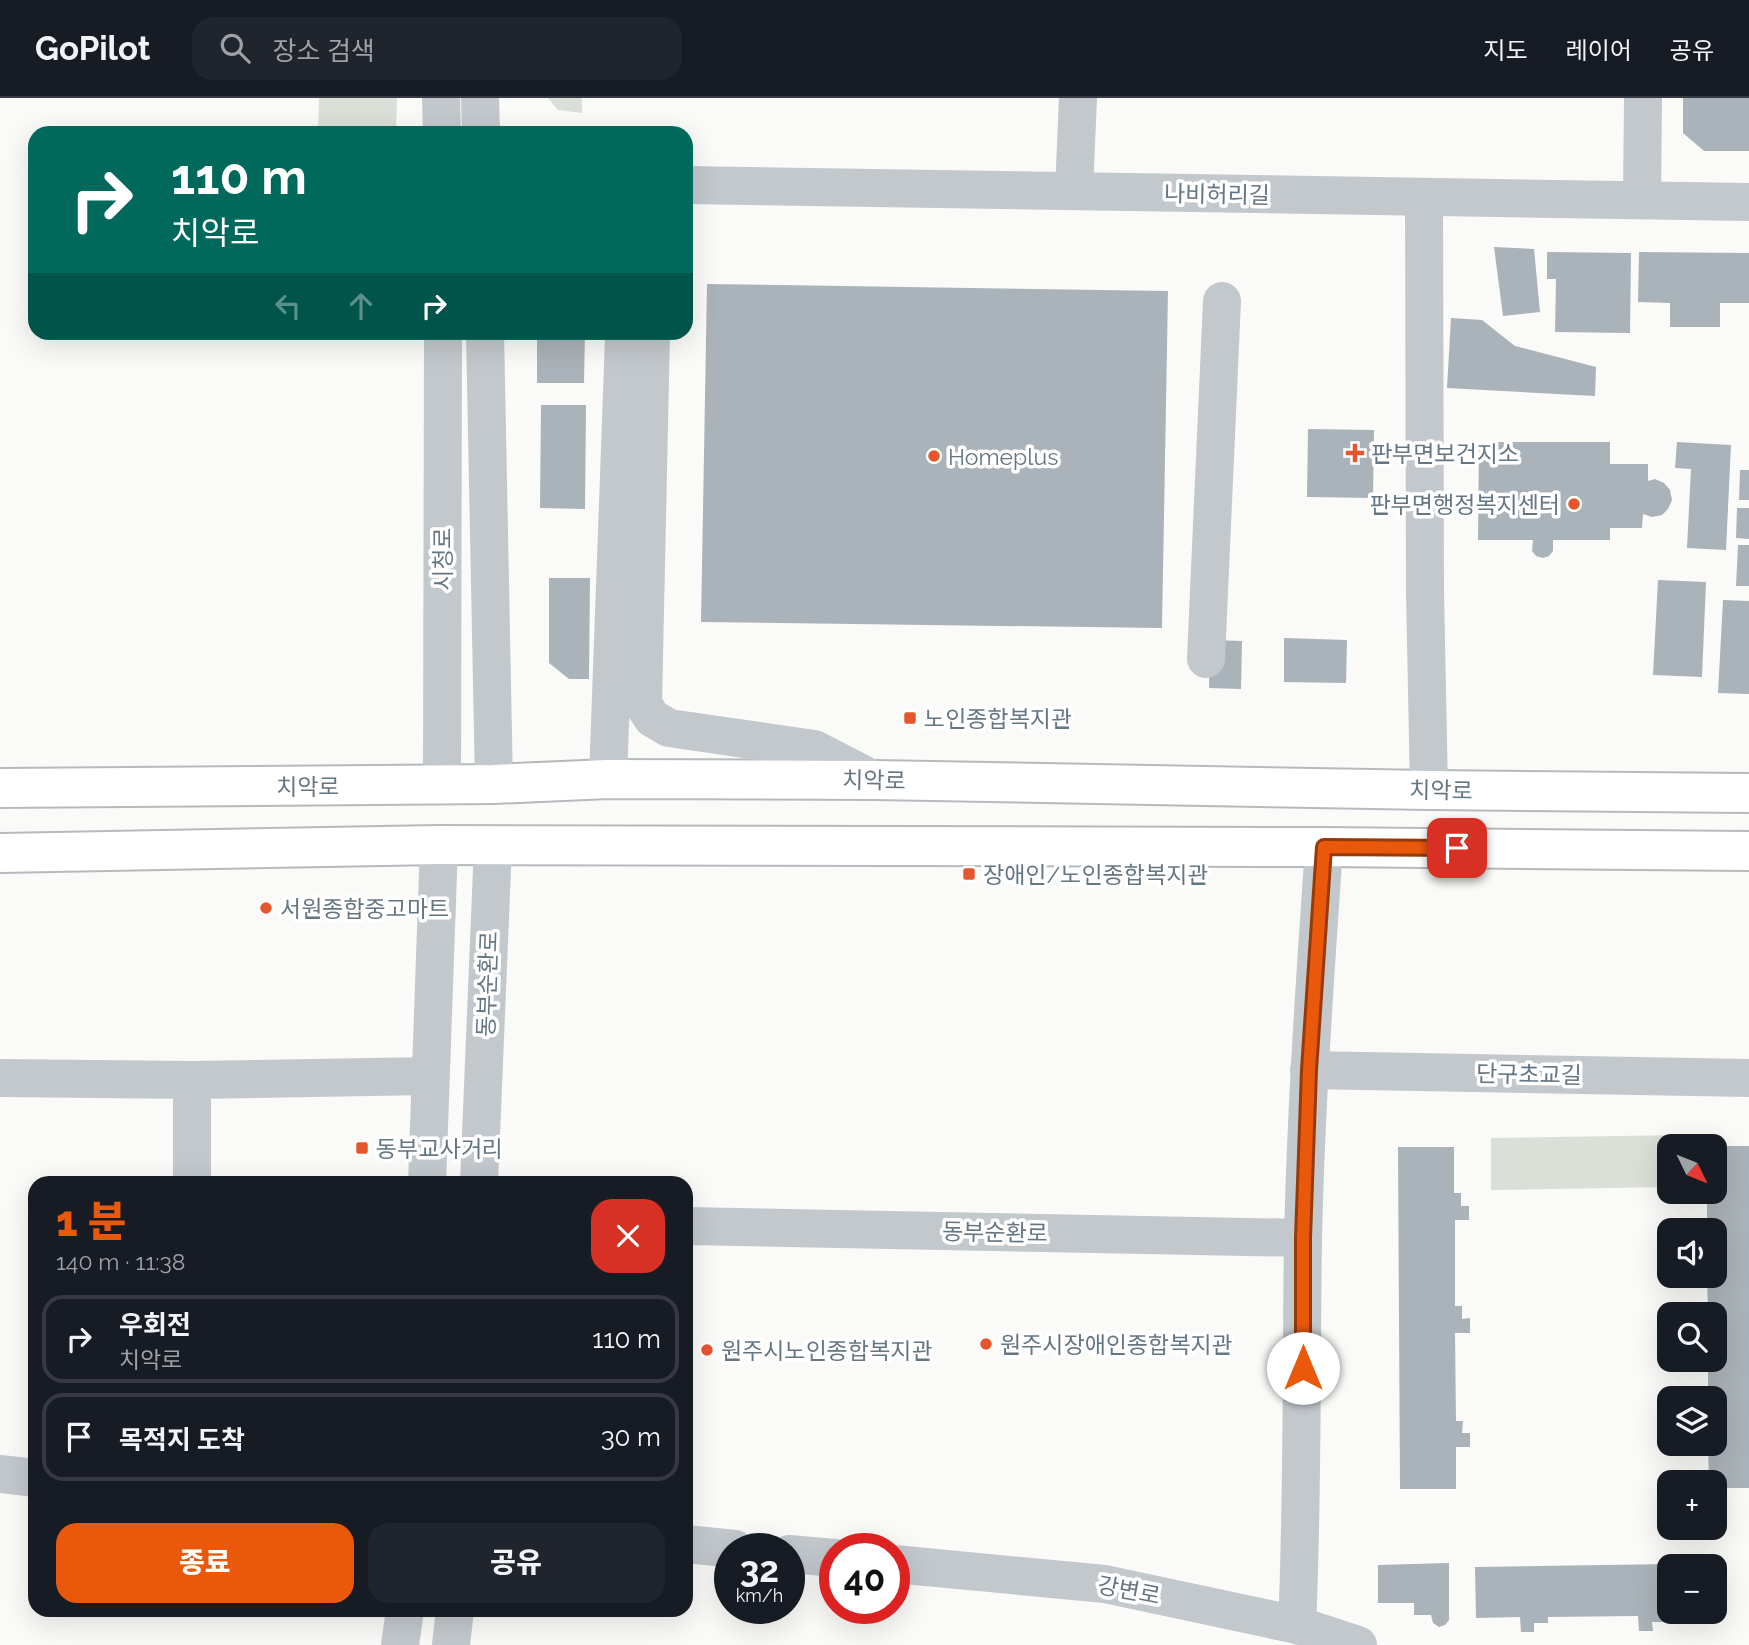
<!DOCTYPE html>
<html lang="ko">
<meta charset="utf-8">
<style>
:root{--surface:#171b24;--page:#20242c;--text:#f1f3f6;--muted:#9ea1a6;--line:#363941;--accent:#ea580c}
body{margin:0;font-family:Raleway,"Noto Sans KR",sans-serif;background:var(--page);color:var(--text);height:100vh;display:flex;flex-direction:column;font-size:26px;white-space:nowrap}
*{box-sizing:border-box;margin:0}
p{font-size:23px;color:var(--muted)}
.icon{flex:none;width:38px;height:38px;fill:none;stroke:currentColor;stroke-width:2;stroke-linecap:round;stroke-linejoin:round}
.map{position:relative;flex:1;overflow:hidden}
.panel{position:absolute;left:28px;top:1078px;width:665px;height:441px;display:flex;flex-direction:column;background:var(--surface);border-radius:21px;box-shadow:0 7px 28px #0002}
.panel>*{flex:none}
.hud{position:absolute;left:28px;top:28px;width:665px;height:214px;border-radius:21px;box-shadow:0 7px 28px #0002;background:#00695c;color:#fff;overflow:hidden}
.needle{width:46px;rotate:133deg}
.fabs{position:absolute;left:1657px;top:1036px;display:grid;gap:14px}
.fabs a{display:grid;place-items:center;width:70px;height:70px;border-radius:14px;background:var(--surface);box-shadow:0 7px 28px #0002;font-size:35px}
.speed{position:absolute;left:714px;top:1435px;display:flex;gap:14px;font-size:35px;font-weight:700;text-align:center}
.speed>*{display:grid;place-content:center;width:91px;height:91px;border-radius:50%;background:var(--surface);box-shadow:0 7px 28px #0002;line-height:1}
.speed small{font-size:18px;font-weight:400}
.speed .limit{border:10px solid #d22;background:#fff;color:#111}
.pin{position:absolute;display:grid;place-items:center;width:60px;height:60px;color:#fff;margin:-30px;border-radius:14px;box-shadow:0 4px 10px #0006}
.me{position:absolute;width:77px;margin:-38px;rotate:0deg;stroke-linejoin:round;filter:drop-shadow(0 0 5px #0008)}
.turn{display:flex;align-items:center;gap:24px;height:147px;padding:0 28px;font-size:32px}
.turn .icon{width:91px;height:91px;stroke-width:2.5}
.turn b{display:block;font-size:49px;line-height:60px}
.lanes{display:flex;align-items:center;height:66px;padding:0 28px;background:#0003;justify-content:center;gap:35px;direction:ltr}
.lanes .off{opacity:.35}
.round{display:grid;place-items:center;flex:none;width:74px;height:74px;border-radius:21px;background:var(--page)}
.summary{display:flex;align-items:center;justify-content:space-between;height:119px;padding:0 28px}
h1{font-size:42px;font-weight:800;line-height:52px;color:var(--accent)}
.cta{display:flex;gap:14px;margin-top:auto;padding:14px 28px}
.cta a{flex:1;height:80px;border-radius:21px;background:var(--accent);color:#fff;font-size:28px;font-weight:800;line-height:80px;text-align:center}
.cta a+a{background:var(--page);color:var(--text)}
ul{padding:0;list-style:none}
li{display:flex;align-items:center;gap:21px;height:88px;margin:0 14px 10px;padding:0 14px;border:4px solid var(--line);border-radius:21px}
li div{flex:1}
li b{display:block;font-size:26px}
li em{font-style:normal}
header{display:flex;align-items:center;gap:42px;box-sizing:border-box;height:98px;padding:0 35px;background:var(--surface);border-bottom:2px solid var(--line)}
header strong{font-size:33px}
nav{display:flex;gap:38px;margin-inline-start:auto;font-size:24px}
.search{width:490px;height:63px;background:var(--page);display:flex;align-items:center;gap:18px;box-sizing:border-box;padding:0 24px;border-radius:21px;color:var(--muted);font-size:26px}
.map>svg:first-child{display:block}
</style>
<header>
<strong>GoPilot</strong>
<div class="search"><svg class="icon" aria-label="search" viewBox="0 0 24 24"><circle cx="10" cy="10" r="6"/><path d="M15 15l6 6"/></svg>장소 검색</div>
<nav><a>지도</a><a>레이어</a><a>공유</a></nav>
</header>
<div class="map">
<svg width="1749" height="1547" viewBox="0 0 1749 1547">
<rect width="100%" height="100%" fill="#fafaf8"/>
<g fill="#dadfd7">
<polygon points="319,0 397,0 396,35 318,35"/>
<polygon points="548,0 582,0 582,15 558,12"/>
<polygon points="1683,1037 1683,1048 1670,1048 1669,1089 1491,1092 1491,1040"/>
</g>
<g fill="#aab3b9">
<polygon points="1683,0 1749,0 1749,53 1704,53 1683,35"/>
<polygon points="1494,149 1534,151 1540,214 1503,218"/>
<polygon points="1547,154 1631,155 1630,235 1555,234 1556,181 1547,181"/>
<polygon points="1639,154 1749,155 1749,205 1720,205 1720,229 1670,229 1670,205 1638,204"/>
<polygon points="707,186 1168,193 1162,530 701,524"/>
<polygon points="1451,220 1482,222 1515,248 1596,269 1595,298 1447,290"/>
<polygon points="537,234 585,234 584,285 537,285"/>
<polygon points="541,307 586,307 585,411 540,410"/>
<polygon points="1308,331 1374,332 1373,400 1307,399"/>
<polygon points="1479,344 1610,344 1610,366 1648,366 1648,383 1655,381 1664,385 1670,392 1672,402 1668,411 1662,417 1652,419 1643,416 1642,430 1610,430 1610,442 1553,442 1553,453 1549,458 1543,460 1536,458 1532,453 1533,442 1478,442"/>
<polygon points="1677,344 1731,347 1726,452 1687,450 1691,371 1675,370"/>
<polygon points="1740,372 1749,372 1749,402 1739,402"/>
<polygon points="1737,410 1749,410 1749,441 1736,440"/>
<polygon points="1738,447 1749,447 1749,488 1736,488"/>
<polygon points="549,480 590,480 589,581 569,581 549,565"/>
<polygon points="1658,482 1706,484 1702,579 1653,577"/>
<polygon points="1723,502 1749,503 1749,596 1718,595"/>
<polygon points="1284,540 1347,542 1346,585 1284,584"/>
<polygon points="1210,542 1242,543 1241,591 1209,590"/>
<polygon points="1715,1048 1749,1048 1749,1390 1715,1390 1715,1384 1709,1384 1708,1346 1715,1346 1715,1300 1708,1300 1708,1262 1715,1262 1715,1216 1708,1216 1707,1178 1715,1178 1715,1132 1707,1132 1707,1094 1715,1094"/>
<polygon points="1398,1049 1454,1049 1454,1095 1461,1095 1461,1108 1469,1108 1469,1122 1455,1122 1455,1208 1462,1208 1462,1221 1470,1220 1470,1235 1455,1235 1456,1323 1463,1323 1462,1335 1470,1335 1470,1349 1456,1349 1456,1391 1400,1391"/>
<polygon points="1449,1465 1449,1522 1445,1527 1439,1529 1433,1525 1431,1517 1414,1517 1414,1505 1378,1505 1378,1467"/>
<polygon points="1670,1466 1670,1514 1713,1514 1713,1517 1666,1518 1666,1524 1652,1524 1653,1533 1639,1533 1638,1518 1548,1519 1548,1525 1534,1525 1534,1534 1521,1534 1520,1519 1476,1520 1475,1469"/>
</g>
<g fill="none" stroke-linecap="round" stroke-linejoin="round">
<g stroke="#b5babe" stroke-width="42">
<g id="major">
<polyline points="0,690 494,686 608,681 874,682 1429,692 1749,695"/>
<polyline points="0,755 439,747 1324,749 1749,753"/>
</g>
</g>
<g stroke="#c3c8cc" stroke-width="38">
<polyline points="441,0 442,35"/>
<polyline points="480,0 481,35"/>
<polyline points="686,87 1749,104"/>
<polyline points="1074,93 1078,0"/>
<polyline points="1424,99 1425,493 1429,692"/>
<polyline points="1642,102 1643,0"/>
<polyline points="485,234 494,686"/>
<polyline points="651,234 643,606 652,620 669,630 814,651 874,682"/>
<polyline points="1206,561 1222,203"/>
<polyline points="608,681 624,240"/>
<polyline points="442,687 443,234"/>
<polyline points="1309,972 1749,980"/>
<polyline points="0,980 192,982 430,978"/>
<polyline points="192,982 192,1085"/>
<polyline points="427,1085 439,747"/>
<polyline points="479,1085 493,747"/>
<polyline points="686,1128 1303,1140"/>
<polyline points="0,1376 35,1380"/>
<polyline points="686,1446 735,1451"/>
<polyline points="789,1456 835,1460"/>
<polyline points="894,1466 1105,1486 1297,1527 1358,1547"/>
<path d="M1297 1527C1303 1398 1301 1269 1303 1140 1306 1010 1315 879 1324 749"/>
<polyline points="400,1547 405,1512"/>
<polyline points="451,1547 455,1512"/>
</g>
<use href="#major" stroke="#fff" stroke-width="38"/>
</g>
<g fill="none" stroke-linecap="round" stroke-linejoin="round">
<g stroke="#983908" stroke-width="18">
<polyline id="route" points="1303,1270 1303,1140 1309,972 1324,749 1457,750"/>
</g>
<use href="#route" stroke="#ea580c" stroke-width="12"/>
</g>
<g fill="#e4572e" stroke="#fff" stroke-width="2.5">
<path d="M1351.5 344.5h7v7h7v7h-7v7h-7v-7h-7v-7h7z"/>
<circle cx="934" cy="358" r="7"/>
<circle cx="1574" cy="406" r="7"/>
<rect x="903" y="613" width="14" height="14" rx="3.5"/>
<rect x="962" y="769" width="14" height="14" rx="3.5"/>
<circle cx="266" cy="810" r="7"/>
<rect x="355" y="1043" width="14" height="14" rx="3.5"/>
<circle cx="986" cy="1246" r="7"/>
<circle cx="707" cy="1252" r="7"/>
</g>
<g text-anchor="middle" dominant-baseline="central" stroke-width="7" stroke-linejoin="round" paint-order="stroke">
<g font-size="23" fill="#657683" stroke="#fff">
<text transform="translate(1217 96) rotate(1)">나비허리길</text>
<text transform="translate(442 461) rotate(-90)">시청로</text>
<text transform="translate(874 682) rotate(1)">치악로</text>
<text x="308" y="688">치악로</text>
<text transform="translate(1441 692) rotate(1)">치악로</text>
<text transform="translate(487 886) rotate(-88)">동부순환로</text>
<text transform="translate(1529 976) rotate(1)">단구초교길</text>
<text transform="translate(995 1134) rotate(1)">동부순환로</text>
<text transform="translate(1129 1492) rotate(11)">강변로</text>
</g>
<g font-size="23" fill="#657683" stroke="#fff" text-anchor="start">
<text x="1371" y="355">판부면보건지소</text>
<text x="948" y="358">Homeplus</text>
<text x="1560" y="406" text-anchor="end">판부면행정복지센터</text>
<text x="924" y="620">노인종합복지관</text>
<text x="983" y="776">장애인/노인종합복지관</text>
<text x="280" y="810">서원종합중고마트</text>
<text x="376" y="1050">동부교사거리</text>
<text x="1000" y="1246">원주시장애인종합복지관</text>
<text x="721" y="1252">원주시노인종합복지관</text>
</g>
</g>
</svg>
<div class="fabs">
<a><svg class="needle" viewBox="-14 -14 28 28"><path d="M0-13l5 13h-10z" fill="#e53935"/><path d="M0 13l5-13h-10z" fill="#9ea1a6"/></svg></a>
<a><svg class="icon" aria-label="sound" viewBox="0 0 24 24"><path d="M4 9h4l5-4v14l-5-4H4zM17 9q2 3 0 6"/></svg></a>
<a><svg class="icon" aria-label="search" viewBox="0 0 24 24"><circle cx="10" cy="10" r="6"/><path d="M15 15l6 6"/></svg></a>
<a><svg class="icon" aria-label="layers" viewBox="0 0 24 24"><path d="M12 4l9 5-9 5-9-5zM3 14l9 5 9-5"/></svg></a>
<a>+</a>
<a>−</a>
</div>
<div class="speed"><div>32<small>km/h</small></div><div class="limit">40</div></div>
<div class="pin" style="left:1457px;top:750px;background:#d93025"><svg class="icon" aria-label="arrive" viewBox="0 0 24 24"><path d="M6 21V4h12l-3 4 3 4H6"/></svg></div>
<svg class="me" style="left:1303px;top:1270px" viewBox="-20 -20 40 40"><circle r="19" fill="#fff"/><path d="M0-13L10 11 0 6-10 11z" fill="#ea580c"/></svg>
<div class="hud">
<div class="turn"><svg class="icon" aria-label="right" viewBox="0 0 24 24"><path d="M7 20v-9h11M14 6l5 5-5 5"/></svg><div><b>110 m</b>치악로</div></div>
<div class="lanes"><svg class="icon off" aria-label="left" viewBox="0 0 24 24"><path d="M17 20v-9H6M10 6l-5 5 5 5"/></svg><svg class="icon off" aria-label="ahead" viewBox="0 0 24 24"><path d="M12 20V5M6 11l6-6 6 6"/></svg><svg class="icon" aria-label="right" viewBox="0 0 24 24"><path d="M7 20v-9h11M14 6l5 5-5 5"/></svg></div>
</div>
<section class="panel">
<div class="summary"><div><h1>1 분</h1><p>140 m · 11:38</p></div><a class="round" style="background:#d93025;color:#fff"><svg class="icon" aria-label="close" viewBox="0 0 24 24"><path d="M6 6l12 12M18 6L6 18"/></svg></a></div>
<ul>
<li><svg class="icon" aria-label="right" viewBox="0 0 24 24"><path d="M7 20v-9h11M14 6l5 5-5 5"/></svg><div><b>우회전</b><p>치악로</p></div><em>110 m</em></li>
<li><svg class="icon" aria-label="arrive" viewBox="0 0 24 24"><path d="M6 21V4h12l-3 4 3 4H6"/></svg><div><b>목적지 도착</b></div><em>30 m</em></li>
</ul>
<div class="cta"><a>종료</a><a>공유</a></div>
</section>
</div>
